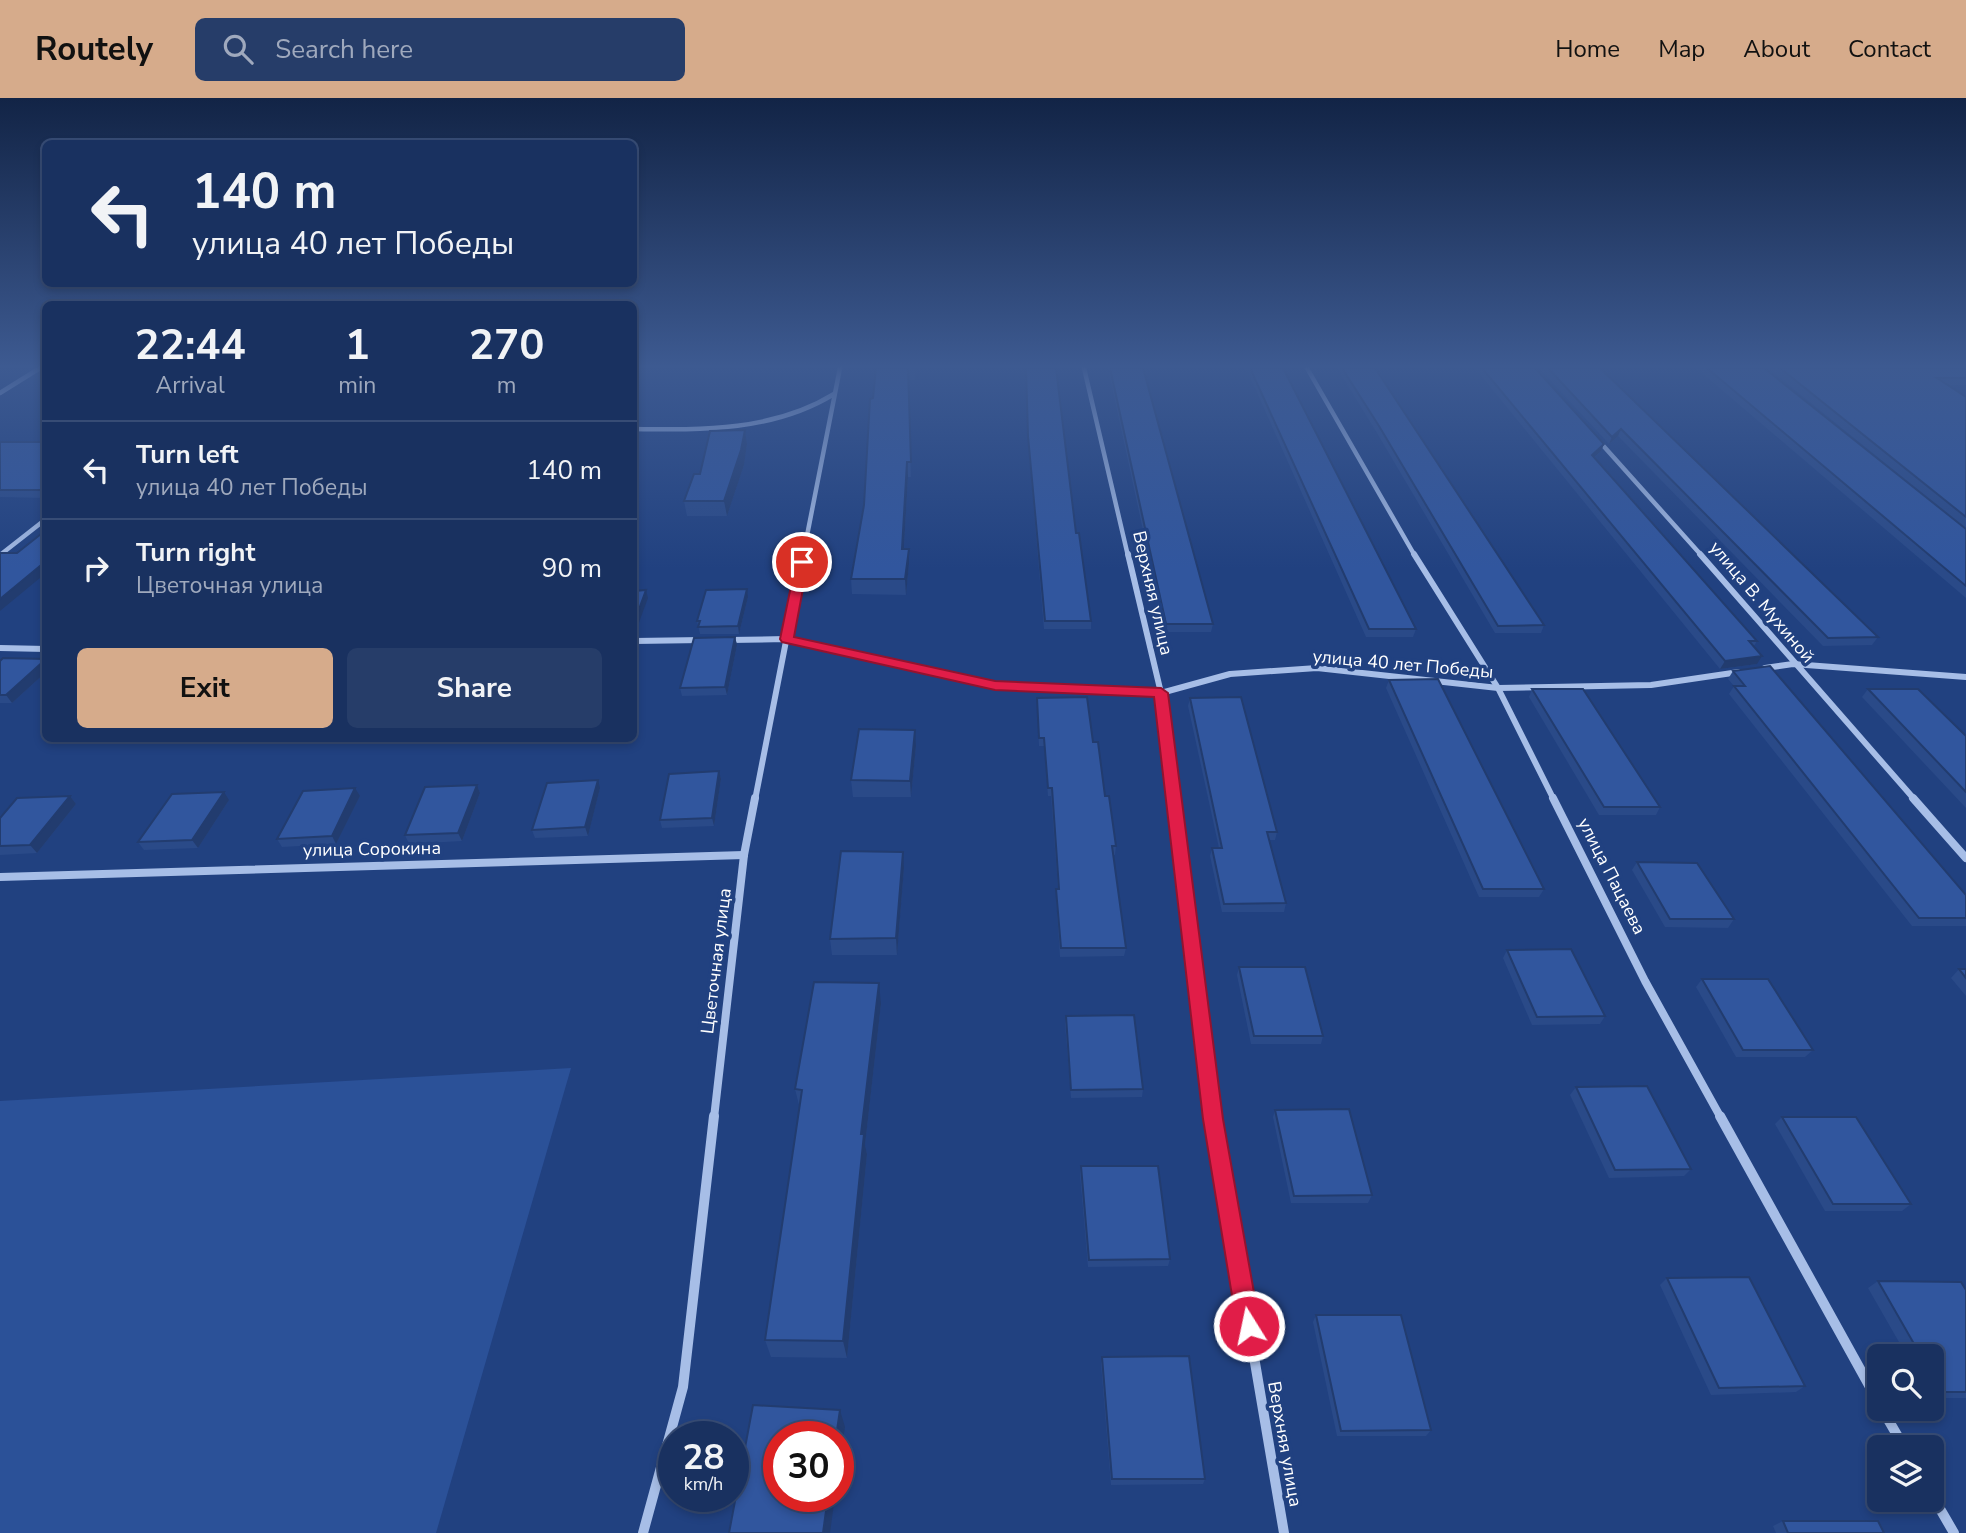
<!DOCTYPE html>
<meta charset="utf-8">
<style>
:root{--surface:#193160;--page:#263d69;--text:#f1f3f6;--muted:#9fa9bd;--line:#374c75;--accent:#d6ab8b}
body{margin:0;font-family:"Nunito Sans",sans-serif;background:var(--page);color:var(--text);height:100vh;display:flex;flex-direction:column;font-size:26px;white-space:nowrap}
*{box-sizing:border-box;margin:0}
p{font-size:23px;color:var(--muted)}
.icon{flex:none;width:38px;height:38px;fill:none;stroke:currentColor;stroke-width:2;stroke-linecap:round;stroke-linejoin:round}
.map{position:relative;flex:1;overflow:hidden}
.panel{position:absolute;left:42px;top:203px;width:595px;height:441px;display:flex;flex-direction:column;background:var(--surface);border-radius:10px;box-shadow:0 4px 10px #0003,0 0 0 2px var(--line)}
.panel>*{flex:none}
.hud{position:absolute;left:42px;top:42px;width:595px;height:147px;border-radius:10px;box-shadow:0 4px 10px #0003,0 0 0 2px var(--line);background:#193160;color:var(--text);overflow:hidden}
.fabs{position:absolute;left:1867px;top:1246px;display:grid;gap:14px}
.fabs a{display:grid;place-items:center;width:77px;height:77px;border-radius:10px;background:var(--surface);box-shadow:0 4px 10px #0003,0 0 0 2px var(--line);font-size:35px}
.speed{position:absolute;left:658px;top:1323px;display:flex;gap:14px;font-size:35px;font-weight:700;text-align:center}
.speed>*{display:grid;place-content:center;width:91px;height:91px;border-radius:50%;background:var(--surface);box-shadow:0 4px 10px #0003,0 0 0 2px var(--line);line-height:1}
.speed small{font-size:18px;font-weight:400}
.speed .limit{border:10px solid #d22;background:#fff;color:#111}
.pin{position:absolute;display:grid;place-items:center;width:60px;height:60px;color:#fff;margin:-30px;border:4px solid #fff;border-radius:50%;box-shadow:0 2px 7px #0007}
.me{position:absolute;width:77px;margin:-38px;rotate:350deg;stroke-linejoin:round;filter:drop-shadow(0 0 5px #0008)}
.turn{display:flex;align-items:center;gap:24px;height:147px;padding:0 35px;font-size:32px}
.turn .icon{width:91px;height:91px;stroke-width:2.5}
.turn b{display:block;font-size:49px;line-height:60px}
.eta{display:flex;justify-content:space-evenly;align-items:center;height:119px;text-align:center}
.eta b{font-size:42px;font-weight:700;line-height:49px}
.button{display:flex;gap:14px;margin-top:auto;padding:14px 35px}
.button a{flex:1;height:80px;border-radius:10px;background:var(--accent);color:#111;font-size:28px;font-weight:700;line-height:80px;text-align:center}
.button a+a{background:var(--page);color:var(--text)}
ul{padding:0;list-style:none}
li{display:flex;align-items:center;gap:21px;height:98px;padding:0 35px;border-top:2px solid var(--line)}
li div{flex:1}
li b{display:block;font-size:26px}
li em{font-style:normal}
header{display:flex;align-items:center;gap:42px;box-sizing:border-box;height:98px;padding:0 35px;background:var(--accent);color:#111}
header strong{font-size:33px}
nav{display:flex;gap:38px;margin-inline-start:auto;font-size:24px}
.search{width:490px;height:63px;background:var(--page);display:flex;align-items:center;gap:18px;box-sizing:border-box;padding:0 24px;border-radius:10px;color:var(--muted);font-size:26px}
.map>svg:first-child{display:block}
</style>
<header>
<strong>Routely</strong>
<div class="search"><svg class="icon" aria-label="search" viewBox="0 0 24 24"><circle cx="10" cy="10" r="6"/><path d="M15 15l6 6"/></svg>Search here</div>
<nav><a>Home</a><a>Map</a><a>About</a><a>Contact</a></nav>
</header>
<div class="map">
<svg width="1966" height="1435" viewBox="0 0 1966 1435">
<rect width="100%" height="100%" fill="#214180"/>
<polygon fill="#2b5198" points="571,970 436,1435 0,1435 0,1003"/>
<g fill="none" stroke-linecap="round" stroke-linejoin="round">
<g stroke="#a7bee7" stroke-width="4.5">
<polyline points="1084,270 1128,458"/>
<polyline points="1307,270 1415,458"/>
<polyline points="0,295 40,270"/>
<path d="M634 331C703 332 774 333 834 296"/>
<polyline points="1599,343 1702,458"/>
<polyline points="0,457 46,421"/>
<polyline points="803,458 840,270"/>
</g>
<g stroke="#a7bee7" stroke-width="6">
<polyline points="1128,456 1161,595 1174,702"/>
<polyline points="1414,456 1498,590 1554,702"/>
<polyline points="1700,456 1915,702"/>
<polyline points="729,542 786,541 995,587 1161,595 1230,576 1317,570 1498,590 1651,587 1739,574"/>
<polyline points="634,543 703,542"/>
<polyline points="0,550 46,551"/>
<polyline points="1765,570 1793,566 1966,579"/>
<polyline points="755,702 803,456"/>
</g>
<g stroke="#a7bee7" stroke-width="8">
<polyline points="1174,700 1213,1020"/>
<polyline points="1553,700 1645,883 1721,1020"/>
<polyline points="1913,700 1966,760"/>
<polyline points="0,779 744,757"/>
<polyline points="714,1020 744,757 755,700"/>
</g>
<g stroke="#a7bee7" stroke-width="10">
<polyline points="1213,1018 1284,1435"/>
<polyline points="1720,1018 1880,1307"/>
<polyline points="1882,1311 1904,1349"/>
<polyline points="1932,1397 1954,1435"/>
<polyline points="643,1435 683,1289 714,1018"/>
</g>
</g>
<g fill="#2a4a88">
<polygon points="876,270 915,270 915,282 908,282 911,379 908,379 904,451 909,466 906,497 852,496 851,481 864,407"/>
<polygon points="1025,270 1076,435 1091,523 1091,531 1044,531 1028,345"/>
<polygon points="1108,270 1143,270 1213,526 1211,534 1165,534"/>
<polygon points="1246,270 1283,270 1416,531 1413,539 1366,539"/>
<polygon points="1337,270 1375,270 1544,527 1541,535 1495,535 1377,335"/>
<polygon points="1475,270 1535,270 1604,346 1601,353 1595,359 1757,543 1754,548 1757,566 1720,571"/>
<polygon points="1539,270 1600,270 1878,539 1872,547 1823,548 1618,338 1609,346"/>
<polygon points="1696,270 1764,270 1966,431 1966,500"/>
<polygon points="1768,270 1966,270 1966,287 1947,287 1966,299 1966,431"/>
<polygon points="745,332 747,346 744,367 727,418 687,418 684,403"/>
<polygon points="0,344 46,344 46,400 0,399"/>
<polygon points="748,499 739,536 700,536 697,523"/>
<polygon points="735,539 737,547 727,597 682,598 680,590"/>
<polygon points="46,561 46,574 12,605 0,605 0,563"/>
<polygon points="1733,573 1966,797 1966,828 1912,828 1729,596 1734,588 1728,581"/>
<polygon points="1389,582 1544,791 1539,799 1479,799 1386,590"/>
<polygon points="1532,591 1660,709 1656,717 1599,717 1529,599"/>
<polygon points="1868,591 1966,638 1966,710 1862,599"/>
<polygon points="1037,600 1093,644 1116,748 1115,757 1113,757 1126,850 1124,858 1060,859 1056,799 1056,791 1058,791 1051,698 1048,698 1044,648 1039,648"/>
<polygon points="1190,600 1277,734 1275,742 1269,742 1286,805 1284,814 1222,814 1210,758 1212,750 1219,750 1188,608"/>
<polygon points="916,648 911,699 853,699 851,682"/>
<polygon points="719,673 721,681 714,728 662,730 660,722"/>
<polygon points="477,687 480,695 462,743 409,746 405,737"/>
<polygon points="600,690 588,738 535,740 532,732"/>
<polygon points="70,698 76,706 37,755 0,757 0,720"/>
<polygon points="360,698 336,746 282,749 277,741"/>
<polygon points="229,702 198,750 144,752 138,744"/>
<polygon points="1637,764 1734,821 1728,830 1665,829 1632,772"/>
<polygon points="904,770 897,857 832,857 830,841"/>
<polygon points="1507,852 1605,918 1600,926 1532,927 1503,860"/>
<polygon points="1239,869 1323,938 1321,946 1251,946 1237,877"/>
<polygon points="1959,871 1966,871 1966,898 1951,880"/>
<polygon points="1702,881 1813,952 1805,959 1736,959 1696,889"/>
<polygon points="881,906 865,1047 867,1056 847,1260 771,1259 765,1242 800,1011 795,991"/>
<polygon points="1066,918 1143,991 1142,999 1071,1000 1065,926"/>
<polygon points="1576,989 1691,1071 1684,1078 1609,1080 1570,997"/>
<polygon points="1275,1012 1372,1097 1368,1105 1291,1105 1273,1019"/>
<polygon points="1782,1019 1911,1106 1902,1113 1825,1113 1775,1026"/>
<polygon points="1081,1068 1170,1161 1168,1168 1088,1169 1080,1076"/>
<polygon points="1667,1180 1805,1288 1796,1294 1711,1297 1660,1187"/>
<polygon points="1878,1183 1966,1192 1966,1300 1932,1300 1932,1258 1907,1258 1868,1190"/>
<polygon points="1316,1217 1431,1332 1426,1338 1337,1338 1313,1224"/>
<polygon points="1102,1259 1205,1381 1203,1386 1111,1387 1101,1266"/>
<polygon points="1783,1423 1884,1435 1776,1435 1773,1428"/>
</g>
<g fill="#223c6f">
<polygon points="1621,331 1618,338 1609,346 1612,339"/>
<polygon points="745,332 747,346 744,367 727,418 724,403"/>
<polygon points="1604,346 1601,353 1589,364 1592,357"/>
<polygon points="907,364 908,379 903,466 902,451"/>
<polygon points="909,451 909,466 906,497 905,481"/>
<polygon points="46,463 46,475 0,513 0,501"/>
<polygon points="747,491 748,499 739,536 738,528"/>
<polygon points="646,492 648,500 634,538 634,525"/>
<polygon points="735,539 737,547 727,597 725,589"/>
<polygon points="1762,558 1757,566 1720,571 1725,563"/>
<polygon points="46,561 46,574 12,605 6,597"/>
<polygon points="915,632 916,648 911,699 910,683"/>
<polygon points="719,673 721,681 714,728 712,720"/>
<polygon points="598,682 600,690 588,738 585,729"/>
<polygon points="477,687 480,695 462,743 458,735"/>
<polygon points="355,690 360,698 336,746 332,738"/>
<polygon points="224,694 229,702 198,750 192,742"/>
<polygon points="70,698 76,706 37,755 30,747"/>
<polygon points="903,754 904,770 897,857 896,840"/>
<polygon points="879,885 881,906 865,1047 867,1056 847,1260 843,1243 861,1036"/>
<polygon points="840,1312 845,1329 838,1377 838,1339 836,1339"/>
<polygon points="828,1398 835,1398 830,1435 823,1435"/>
</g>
<g fill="#31569e" stroke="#223c6f" stroke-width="2">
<polygon points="876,270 908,270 911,364 907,364 902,451 909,451 905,481 851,481 864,407 870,301 873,300"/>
<polygon points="1026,270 1056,270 1076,435 1079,435 1091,523 1045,523 1028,338"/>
<polygon points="1110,270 1143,270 1213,526 1166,526"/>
<polygon points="1250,270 1283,270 1416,531 1369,531"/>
<polygon points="1342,270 1375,270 1544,527 1498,528 1379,328"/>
<polygon points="1482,270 1535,270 1604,346 1592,357 1757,543 1749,543 1762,558 1725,563"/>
<polygon points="1548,270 1600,270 1878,539 1828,540 1621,331 1612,339"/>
<polygon points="1707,270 1764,270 1966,431 1966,488"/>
<polygon points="1780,270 1966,270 1966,280 1937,280 1966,299 1966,419"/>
<polygon points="745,332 741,352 724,403 684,403 694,376 700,376 710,333"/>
<rect x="0" y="344" width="46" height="48"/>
<polygon points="46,432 46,463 0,501 0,455 17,455"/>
<polygon points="747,491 738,528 698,529 700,523 697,523 706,492"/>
<polygon points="646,492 634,525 634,493"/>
<polygon points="735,539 725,589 680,590 694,540"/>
<polygon points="3,560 46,561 6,597 0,597 0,563"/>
<polygon points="1770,568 1966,797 1966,820 1919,820 1734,588 1745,588 1733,573"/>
<polygon points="1438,581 1544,791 1483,791 1389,582"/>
<polygon points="1532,591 1583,591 1660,709 1604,709"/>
<polygon points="1868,591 1918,591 1966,638 1966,694"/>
<polygon points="1087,599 1093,644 1098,644 1105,698 1109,698 1116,748 1112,748 1126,850 1061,850 1056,791 1059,791 1052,690 1048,690 1044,640 1039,640 1037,600"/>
<polygon points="1241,599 1277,734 1267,734 1286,805 1224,806 1212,750 1222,750 1190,600"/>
<polygon points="859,631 915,632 910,683 851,682"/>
<polygon points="719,673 712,720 660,722 669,676"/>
<polygon points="598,682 585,729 532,732 547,685"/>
<polygon points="477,687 458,735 405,737 425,689"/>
<polygon points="355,690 332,738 277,741 303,693"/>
<polygon points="224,694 192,742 138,744 172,696"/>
<polygon points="70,698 30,747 0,748 0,720 17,700"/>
<polygon points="841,753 903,754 896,840 830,841"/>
<polygon points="1637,764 1697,765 1734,821 1670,821"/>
<polygon points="1571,851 1605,918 1537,919 1507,852"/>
<polygon points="1239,869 1305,869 1323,938 1254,938"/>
<polygon points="1959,871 1966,871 1966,880"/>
<polygon points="1702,881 1768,881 1813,952 1743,952"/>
<polygon points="814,884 879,885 861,1036 864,1036 843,1243 765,1242 802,992 795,991"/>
<polygon points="1134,917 1143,991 1071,992 1066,918"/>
<polygon points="1647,988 1691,1071 1615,1072 1576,989"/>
<polygon points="1349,1011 1372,1097 1294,1098 1275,1012"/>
<polygon points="1782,1019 1856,1019 1911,1106 1833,1106"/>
<polygon points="1081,1068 1158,1068 1170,1161 1089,1162"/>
<polygon points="1749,1179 1805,1288 1719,1290 1667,1180"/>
<polygon points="1878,1183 1961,1184 1966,1192 1966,1294 1942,1294 1932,1277 1932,1258 1921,1258"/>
<polygon points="1316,1217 1401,1217 1431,1332 1341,1333"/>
<polygon points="1189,1258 1205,1381 1112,1381 1102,1259"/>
<polygon points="753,1307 840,1312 836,1339 779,1339 779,1398 828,1398 823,1435 729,1435"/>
<polygon points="1783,1423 1878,1423 1884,1435 1788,1435"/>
</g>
<linearGradient id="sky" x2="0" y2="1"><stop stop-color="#122446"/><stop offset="0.57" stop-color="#3d5a91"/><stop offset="1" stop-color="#3d5a91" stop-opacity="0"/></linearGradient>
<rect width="1966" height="471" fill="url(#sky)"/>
<polygon fill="#e11d48" stroke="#92132f" stroke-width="2" points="802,460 808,464 794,539 995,583 1161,590 1168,595 1223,1021 1260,1228 1257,1236 1249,1240 1240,1236 1237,1228 1203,1021 1154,599 995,592 782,544 780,541 796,464"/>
<g text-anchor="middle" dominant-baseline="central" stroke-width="7" stroke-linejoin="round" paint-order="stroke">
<g font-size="18" fill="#fff" stroke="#214180">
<text transform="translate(1153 495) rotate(77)">Верхняя улица</text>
<text transform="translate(1762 504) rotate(50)">улица В. Мухиной</text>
<text transform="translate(1403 566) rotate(5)">улица 40 лет Победы</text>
<text transform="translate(372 751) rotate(-1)">улица Сорокина</text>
<text transform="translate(1612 778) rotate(63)">улица Пацаева</text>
<text transform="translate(716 863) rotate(-83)">Цветочная улица</text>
<text transform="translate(1285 1346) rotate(80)">Верхняя улица</text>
</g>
</g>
</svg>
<div class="fabs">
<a><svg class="icon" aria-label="search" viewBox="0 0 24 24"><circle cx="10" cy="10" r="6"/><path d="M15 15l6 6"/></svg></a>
<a><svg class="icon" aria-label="layers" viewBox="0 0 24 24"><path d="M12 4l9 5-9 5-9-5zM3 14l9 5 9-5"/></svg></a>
</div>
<div class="speed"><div>28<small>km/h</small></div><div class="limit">30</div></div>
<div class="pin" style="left:802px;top:464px;background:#d93025"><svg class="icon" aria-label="arrive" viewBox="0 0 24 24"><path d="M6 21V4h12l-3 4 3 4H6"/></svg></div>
<svg class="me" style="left:1249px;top:1228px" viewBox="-20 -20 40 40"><circle r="17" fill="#e11d48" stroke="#fff" stroke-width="3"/><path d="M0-11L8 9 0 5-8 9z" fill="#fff"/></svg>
<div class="hud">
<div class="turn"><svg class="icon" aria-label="left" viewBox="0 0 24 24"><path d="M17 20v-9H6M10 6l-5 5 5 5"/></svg><div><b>140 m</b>улица 40 лет Победы</div></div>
</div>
<section class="panel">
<div class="eta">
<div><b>22:44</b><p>Arrival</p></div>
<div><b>1</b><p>min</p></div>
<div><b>270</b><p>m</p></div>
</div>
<ul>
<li><svg class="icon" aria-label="left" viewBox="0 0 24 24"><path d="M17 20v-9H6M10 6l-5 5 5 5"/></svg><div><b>Turn left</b><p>улица 40 лет Победы</p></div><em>140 m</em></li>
<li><svg class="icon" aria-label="right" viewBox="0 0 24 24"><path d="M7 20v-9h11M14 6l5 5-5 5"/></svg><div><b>Turn right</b><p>Цветочная улица</p></div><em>90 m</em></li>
</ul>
<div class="button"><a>Exit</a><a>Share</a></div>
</section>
</div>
